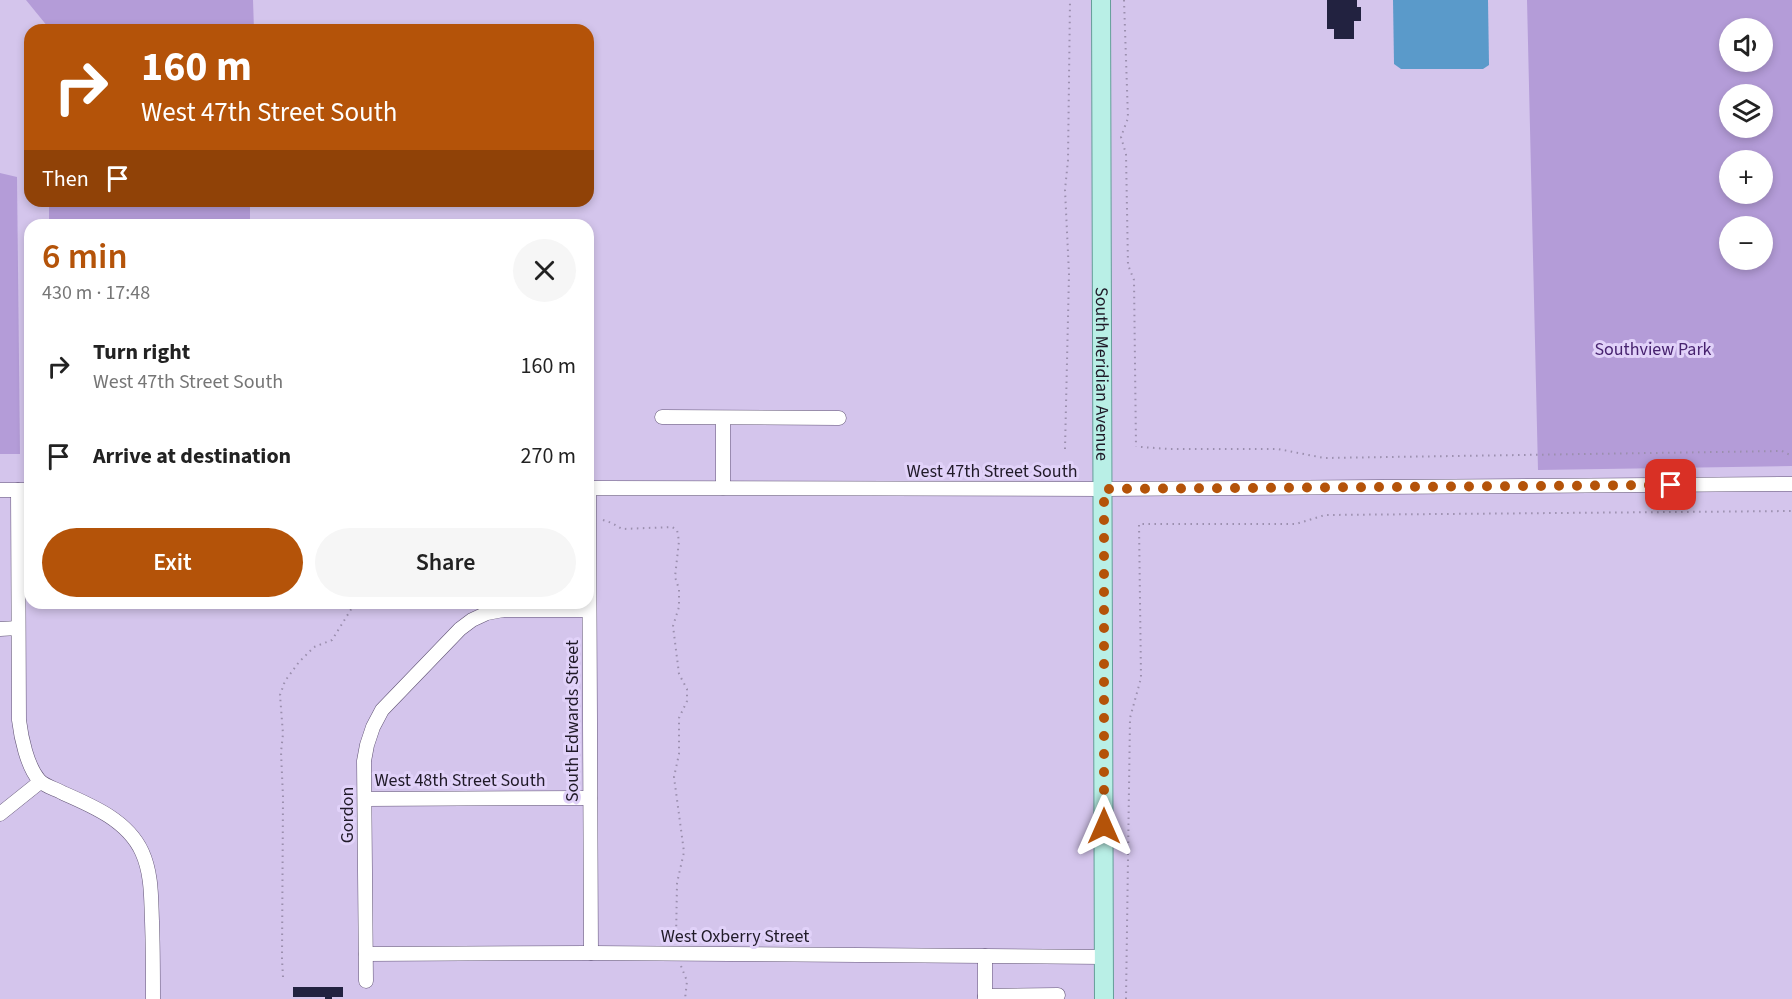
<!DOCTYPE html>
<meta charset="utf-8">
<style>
:root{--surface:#fff;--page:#f6f6f6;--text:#222;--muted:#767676;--accent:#b45309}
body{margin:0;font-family:"Source Sans 3",sans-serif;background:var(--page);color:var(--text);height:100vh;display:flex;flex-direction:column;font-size:22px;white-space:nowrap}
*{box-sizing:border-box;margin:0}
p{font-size:20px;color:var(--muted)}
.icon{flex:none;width:33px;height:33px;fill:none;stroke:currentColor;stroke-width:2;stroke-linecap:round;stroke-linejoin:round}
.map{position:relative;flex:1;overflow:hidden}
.side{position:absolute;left:24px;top:219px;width:570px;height:390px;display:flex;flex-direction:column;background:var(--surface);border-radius:18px;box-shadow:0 3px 9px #0003}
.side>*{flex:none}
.guide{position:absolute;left:24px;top:24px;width:570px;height:183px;border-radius:18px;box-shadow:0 3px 9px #0003;background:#b45309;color:#fff;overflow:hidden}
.fabs{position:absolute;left:1719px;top:18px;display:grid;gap:12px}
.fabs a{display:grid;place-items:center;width:54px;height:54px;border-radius:50%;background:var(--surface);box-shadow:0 3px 9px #0003;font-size:30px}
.pin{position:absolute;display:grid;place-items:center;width:51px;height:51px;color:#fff;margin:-26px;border-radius:12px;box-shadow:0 3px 9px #0006}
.me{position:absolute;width:66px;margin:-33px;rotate:0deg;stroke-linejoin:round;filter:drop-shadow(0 0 4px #0008)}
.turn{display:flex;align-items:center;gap:21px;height:126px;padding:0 18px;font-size:27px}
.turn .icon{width:78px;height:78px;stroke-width:2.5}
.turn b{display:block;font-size:42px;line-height:51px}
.then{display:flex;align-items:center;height:57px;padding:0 18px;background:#0003;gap:12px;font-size:22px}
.round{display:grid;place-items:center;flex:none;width:63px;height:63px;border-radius:32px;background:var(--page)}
.overview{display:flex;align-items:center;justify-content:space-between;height:102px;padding:0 18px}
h1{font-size:36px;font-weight:600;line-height:45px;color:var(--accent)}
.button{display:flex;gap:12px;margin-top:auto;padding:12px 18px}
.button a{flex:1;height:69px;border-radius:36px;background:var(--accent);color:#fff;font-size:24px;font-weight:600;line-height:69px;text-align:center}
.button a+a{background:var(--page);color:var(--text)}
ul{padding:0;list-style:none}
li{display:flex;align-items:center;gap:18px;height:90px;padding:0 18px}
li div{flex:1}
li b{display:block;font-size:22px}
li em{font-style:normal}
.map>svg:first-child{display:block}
</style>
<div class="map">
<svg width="1792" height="999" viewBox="0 0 1792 999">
<rect width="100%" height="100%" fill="#d4c5ec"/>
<g fill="#b49cd8" fill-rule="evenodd">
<polygon points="26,0 253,0 254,30 49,30 48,27"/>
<path d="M1527 0H1792V466L1538 470ZM1730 28H1762V62H1730ZM1762 94V128H1730V94ZM1762 160V194H1730V160ZM1730 226H1762V260H1730Z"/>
<polygon points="0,173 17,177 20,454 0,454"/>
<rect x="49" y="201" width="201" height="24"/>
</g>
<polygon fill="#5a9aca" points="1393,0 1488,0 1489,65 1483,69 1401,69 1394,64"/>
<g fill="#222240">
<polygon points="1327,0 1357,0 1357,7 1361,7 1361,21 1354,21 1354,39 1334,39 1334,29 1327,29"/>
<polygon points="293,987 343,987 343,997 332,997 332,999 325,999 325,997 293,997"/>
</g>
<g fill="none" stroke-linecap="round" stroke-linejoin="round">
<g stroke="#605374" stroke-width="15">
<g id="minor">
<polyline points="662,417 839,418"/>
<polyline points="723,418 723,488"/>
<polyline points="0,490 30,490"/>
<path d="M18 490 19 720C21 737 27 766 39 780 44 786 56 789 63 793 93 806 128 821 142 852 152 874 151 898 152 921 153 947 153 973 153 999"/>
<polyline points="588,490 593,488 1104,489 1792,484"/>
<polyline points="589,490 591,953"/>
<polyline points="0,629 18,628"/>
<polyline points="365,799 590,798"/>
<polyline points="0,814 40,782"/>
<polyline points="366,954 591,953 1104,957"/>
<polyline points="366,981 364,761 367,745 373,727 382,710 460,629 472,620 487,613 503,610 589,610"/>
<polyline points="985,996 1058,995"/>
<polyline points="985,999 985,956"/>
</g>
</g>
<g stroke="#659e99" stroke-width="20">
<g id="major">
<path id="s1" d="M1101 0 1104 999"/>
</g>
</g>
<g stroke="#9b8fae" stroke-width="2" stroke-dasharray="1.5 4.5" stroke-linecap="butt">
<polyline points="1124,0 1128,118 1121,137 1126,154 1128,265 1134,280 1136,447"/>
<polyline points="1141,447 1169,449 1278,449 1324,458 1782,451 1792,456"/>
<polyline points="1065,449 1069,274 1065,190 1068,160 1070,0"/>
<polyline points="603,520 612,523 622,529 672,527 677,530 679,541 675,577 679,589 679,607 673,626 679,674 687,689 687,701 679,718 679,754 674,777 684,852 677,883 676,940"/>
<polyline points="681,966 687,981 685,999"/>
<polyline points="283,977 282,959 283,797 281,752 283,734 280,695 285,681 299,662 314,647 332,640 355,603"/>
<polyline points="1126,999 1130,718 1141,678 1139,524 1296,524 1325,515 1792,511"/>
</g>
<use href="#minor" stroke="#fff" stroke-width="14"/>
<use href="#major" stroke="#b9efe6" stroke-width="18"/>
</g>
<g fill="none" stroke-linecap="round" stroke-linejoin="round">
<polyline stroke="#b45309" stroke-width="10" stroke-dasharray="0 18" points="1104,826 1104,489 1671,485"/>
</g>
<g text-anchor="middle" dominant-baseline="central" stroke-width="6" stroke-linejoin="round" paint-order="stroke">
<g font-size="18" fill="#47226f" stroke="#e1d2f9">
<text x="1653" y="349">Southview Park</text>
</g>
<g font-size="18" fill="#201a28" stroke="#e1d2f9">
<text stroke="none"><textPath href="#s1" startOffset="374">South Meridian Avenue</textPath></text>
<text x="992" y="471">West 47th Street South</text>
<text transform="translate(572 721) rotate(-90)">South Edwards Street</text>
<text x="460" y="780">West 48th Street South</text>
<text transform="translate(347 815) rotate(-90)">Gordon</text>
<text x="735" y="936">West Oxberry Street</text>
</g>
</g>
</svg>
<div class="fabs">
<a><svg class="icon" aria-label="sound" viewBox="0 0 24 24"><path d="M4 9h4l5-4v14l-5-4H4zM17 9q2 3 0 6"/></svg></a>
<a><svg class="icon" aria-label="layers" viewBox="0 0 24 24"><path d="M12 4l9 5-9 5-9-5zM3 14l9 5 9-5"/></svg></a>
<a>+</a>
<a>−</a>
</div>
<div class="pin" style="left:1671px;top:485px;background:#d93025"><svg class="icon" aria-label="arrive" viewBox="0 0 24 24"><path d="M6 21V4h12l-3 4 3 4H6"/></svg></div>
<svg class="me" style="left:1104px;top:826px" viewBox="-20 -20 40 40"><path d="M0-17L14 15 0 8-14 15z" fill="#b45309" stroke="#fff" stroke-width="4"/></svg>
<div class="guide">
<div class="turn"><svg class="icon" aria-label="right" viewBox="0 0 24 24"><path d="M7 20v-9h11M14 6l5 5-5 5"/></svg><div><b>160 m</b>West 47th Street South</div></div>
<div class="then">Then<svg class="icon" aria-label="arrive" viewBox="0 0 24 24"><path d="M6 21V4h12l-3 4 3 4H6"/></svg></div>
</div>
<section class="side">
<div class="overview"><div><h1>6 min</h1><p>430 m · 17:48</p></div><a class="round"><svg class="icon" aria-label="close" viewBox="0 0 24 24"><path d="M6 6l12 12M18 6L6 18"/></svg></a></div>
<ul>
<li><svg class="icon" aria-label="right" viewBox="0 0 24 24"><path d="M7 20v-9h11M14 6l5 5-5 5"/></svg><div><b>Turn right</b><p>West 47th Street South</p></div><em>160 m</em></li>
<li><svg class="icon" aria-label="arrive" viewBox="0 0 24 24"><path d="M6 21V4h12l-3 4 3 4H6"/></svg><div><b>Arrive at destination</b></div><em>270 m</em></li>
</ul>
<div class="button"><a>Exit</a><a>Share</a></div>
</section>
</div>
